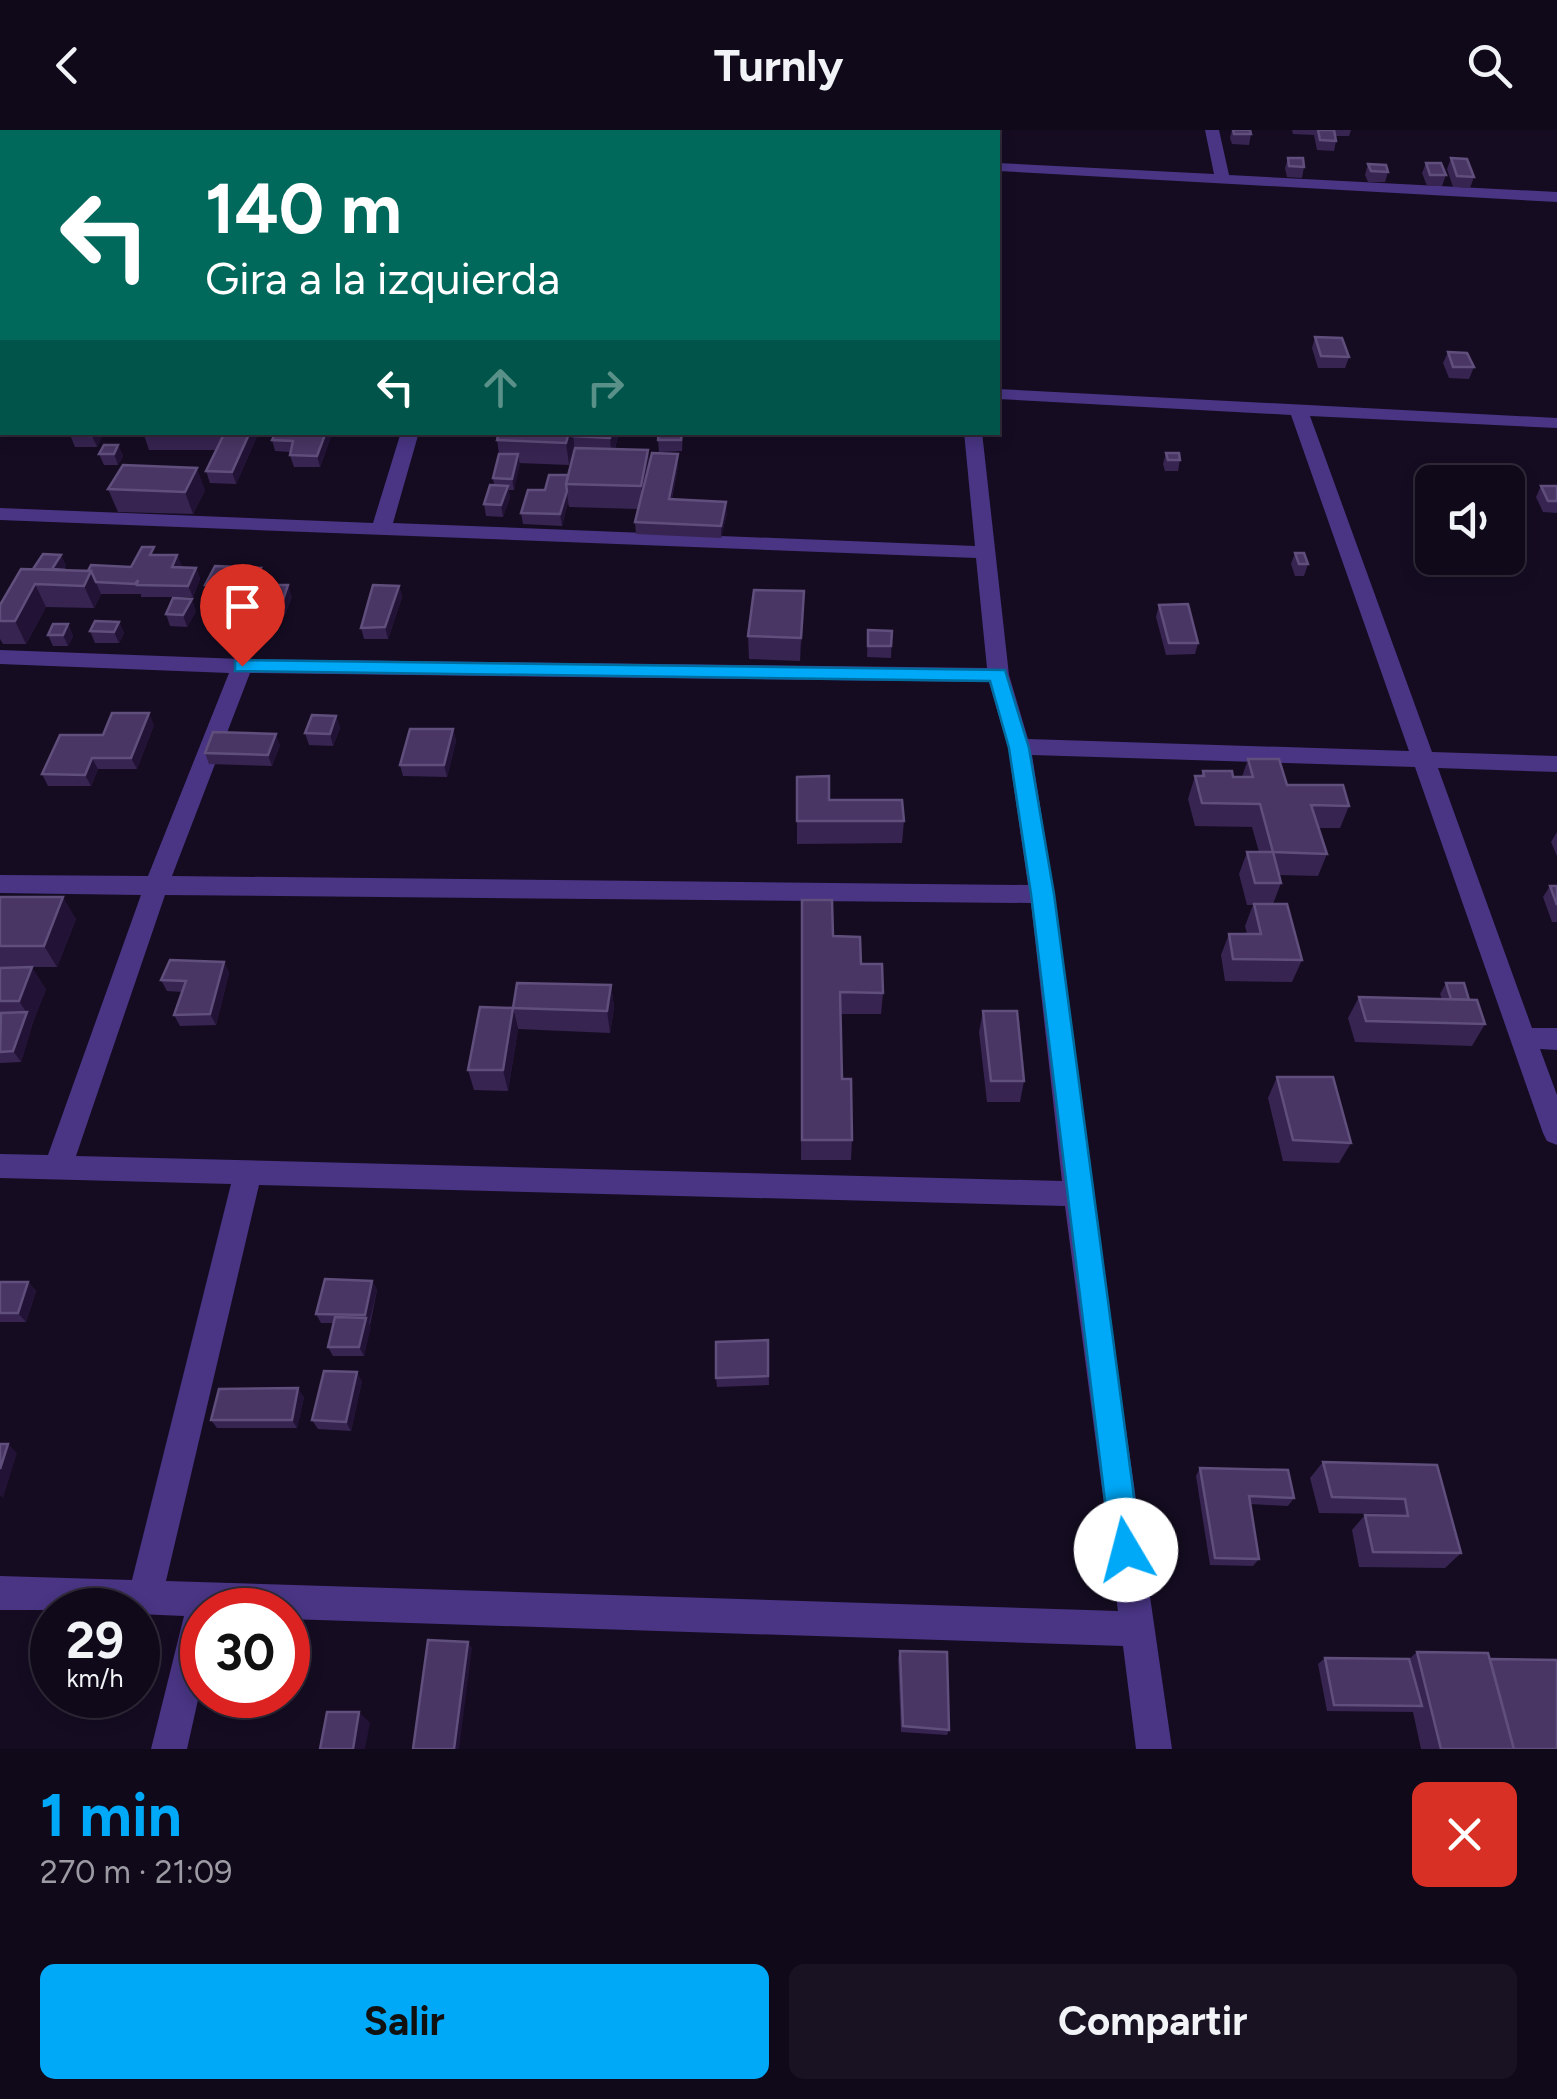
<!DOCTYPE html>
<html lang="es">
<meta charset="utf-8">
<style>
:root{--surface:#10091a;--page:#191223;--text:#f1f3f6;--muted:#9c9aa2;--line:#302a39;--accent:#00a8f8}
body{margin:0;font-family:Figtree,sans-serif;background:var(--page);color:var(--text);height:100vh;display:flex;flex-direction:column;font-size:38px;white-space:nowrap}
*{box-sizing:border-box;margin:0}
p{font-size:32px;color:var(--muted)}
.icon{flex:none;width:55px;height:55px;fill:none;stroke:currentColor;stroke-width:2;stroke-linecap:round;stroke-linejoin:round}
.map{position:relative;height:1619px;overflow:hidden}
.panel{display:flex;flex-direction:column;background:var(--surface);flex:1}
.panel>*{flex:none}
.hud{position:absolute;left:0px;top:0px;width:1000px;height:305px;box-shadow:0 5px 15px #0003,0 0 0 2px var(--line);background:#00695c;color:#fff;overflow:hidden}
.tools{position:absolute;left:1415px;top:335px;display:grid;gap:20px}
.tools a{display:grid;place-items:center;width:110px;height:110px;border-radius:15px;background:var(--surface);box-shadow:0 5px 15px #0003,0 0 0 2px var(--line);font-size:50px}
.speed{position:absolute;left:30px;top:1458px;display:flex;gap:20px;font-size:50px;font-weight:700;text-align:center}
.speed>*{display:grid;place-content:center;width:130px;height:130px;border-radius:50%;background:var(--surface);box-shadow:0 5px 15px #0003,0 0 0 2px var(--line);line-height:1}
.speed small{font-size:25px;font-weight:400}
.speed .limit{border:15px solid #d22;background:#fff;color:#111}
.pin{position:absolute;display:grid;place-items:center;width:85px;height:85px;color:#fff;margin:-102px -42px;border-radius:50% 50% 50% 0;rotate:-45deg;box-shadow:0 0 10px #0007}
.pin .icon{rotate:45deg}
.me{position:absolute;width:110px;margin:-55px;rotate:352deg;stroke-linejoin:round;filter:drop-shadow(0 0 8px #0008)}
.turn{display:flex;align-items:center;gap:35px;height:210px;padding:0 40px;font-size:45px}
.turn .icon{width:130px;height:130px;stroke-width:2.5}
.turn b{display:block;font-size:70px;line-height:85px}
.lanes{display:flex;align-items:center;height:95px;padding:0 40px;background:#0003;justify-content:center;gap:50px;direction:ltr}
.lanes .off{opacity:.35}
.round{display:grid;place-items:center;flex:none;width:105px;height:105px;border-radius:15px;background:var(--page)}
.head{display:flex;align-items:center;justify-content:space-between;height:170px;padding:0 40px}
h1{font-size:60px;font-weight:700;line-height:75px;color:var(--accent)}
.primary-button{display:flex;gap:20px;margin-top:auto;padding:20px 40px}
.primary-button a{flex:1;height:115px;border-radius:15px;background:var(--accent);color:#111;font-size:40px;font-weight:700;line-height:115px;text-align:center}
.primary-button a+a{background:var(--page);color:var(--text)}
header{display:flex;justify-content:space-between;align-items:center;height:130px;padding:0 40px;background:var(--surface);font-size:45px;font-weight:700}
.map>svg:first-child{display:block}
</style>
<header><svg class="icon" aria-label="back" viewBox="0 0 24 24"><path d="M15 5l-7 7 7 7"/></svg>Turnly<svg class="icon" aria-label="search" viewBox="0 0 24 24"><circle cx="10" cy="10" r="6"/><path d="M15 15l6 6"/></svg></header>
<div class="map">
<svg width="1557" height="1619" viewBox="0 0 1557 1619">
<rect width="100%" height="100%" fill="#150c22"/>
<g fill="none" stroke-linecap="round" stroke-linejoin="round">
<g fill="#493584" fill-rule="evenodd">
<rect x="965" y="0" width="14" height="2"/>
<polygon points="1205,0 1219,0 1229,45 1557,62 1557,72 998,41 998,33 1214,44"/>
<rect x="0" y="162" width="2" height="10"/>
<rect x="0" y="221" width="2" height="10"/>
<path d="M998 259 1557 288V298L1310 286 1432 622 1557 626V642L1438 638 1532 898H1557V920L1540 919 1557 965V1015L1547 1011 1543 1003 1415 637 1032 625 1054 764 1092 1064 1172 1619H1136L1123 1516 288 1489V1480H202V1552L187 1619H151L184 1486 138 1484V1480H0V1446L132 1450 231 1054 0 1048V1024L48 1025 141 765 0 763V745L148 746 229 543 0 534V520L242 529 987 538 976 428 0 390V378L373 393 401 302H419L393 393 975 416 964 302H982L1009 545 1028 609 1409 621 1291 285 998 269ZM250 543 989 552 1008 617 1028 755 172 746ZM165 765 1031 773 1062 1051 76 1026ZM259 1055 1065 1076 1118 1481 166 1451Z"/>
</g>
</g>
<g fill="#372451">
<polygon points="1232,0 1250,0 1251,4 1249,15 1232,14 1230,8"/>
<polygon points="1292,0 1351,0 1349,6 1335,6 1336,11 1334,21 1317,20 1314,5 1293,4"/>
<polygon points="1288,28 1304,37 1302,48 1287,47 1285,38"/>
<polygon points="1451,28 1474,47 1470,58 1453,57 1447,39"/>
<polygon points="1426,33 1446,45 1442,56 1427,56 1422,43"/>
<polygon points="1368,34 1388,42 1385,52 1368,52 1365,45"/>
<polygon points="0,54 2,59 2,98 0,98"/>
<polygon points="1315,207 1349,227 1345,238 1318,238 1312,218"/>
<polygon points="1448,222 1474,237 1469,249 1449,248 1443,233"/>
<polygon points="104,302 97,317 75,317 70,305"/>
<polygon points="143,302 259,302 236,354 210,353 206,341 216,320 149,320"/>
<polygon points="574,302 619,302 615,319 648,320 649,334 678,336 672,369 727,383 721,408 636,404 635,392 638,379 569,377 568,372 562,396 523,394 521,383 545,360 568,346 575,320 574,315 569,335 519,333 514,360 508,360 510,367 503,387 486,386 484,374 494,355 493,348 499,324 497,310 573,305"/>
<polygon points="683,302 682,321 659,322 658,310"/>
<polygon points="332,304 320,337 294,337 290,325 291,322 275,321 272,310"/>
<polygon points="118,315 123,326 118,335 104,335 99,324"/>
<polygon points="1166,323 1180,330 1178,341 1165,341 1163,334"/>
<polygon points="1541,356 1557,356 1557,383 1543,382 1536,367"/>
<polygon points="108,359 205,360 193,384 118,382"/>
<polygon points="1295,423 1308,434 1304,446 1295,446 1291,434"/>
<polygon points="61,425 66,436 64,439 88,441 131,437 157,425 177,425 181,437 196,438 200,449 193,467 141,467 141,464 101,464 94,478 46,477 26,514 3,514 0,509 0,475 33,439"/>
<polygon points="264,449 262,455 292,467 285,484 250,484 246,473 247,469 210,467 205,455"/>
<polygon points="399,456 402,467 388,509 364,509 361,498"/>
<polygon points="804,461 800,531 749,529 748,506"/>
<polygon points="1159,475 1198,513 1195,524 1166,525 1156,487"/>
<polygon points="196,481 187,497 170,496 166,484"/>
<polygon points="119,492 124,503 119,513 95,513 90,501"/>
<polygon points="68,494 73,506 68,516 53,516 48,505"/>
<polygon points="868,500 892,501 891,528 867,527"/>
<polygon points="336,586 340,598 333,616 309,615 305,603"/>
<polygon points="154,595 137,639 98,639 91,656 48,656 42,644"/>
<polygon points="453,599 456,611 447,647 403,646 400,635"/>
<polygon points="280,615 272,636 209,634 205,623"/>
<polygon points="1248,629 1287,655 1349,676 1340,698 1319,698 1327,724 1318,746 1279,745 1281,753 1273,774 1302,830 1292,852 1225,851 1221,825 1229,804 1247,804 1245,796 1253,775 1247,775 1239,744 1247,722 1259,722 1252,697 1195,696 1188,669 1195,646 1201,646 1203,641 1242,647"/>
<polygon points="797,647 829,670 904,691 902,713 797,714"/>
<polygon points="1557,702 1557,726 1551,712"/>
<polygon points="1550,756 1557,756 1557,792 1552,792 1543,767"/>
<polygon points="0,767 76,789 57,837 0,837"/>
<polygon points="802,770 833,806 861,834 883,863 881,884 841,884 842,949 852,1010 851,1030 801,1030"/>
<polygon points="224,832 229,843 216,895 180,896 174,885 183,862 167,861 161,850"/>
<polygon points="0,838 46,859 33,892 21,932 0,933"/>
<polygon points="1446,853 1469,870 1485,894 1472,916 1355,912 1348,888 1359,867 1442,869 1440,864"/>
<polygon points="611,855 614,877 610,903 518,899 513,878"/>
<polygon points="983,881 1024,951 1020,972 987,972 979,902"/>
<polygon points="518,899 508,961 474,960 468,940"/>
<polygon points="1277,947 1351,1013 1339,1033 1283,1031 1268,968"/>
<polygon points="372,1151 377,1160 364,1226 333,1226 328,1217 333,1193 321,1193 316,1184"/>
<polygon points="0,1152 28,1152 36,1161 26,1192 0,1192"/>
<polygon points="768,1210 769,1255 717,1257 716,1248"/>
<polygon points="362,1251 351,1301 318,1299 312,1290"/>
<polygon points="304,1267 297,1298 217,1298 211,1290"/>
<polygon points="1323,1332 1437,1335 1461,1423 1445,1438 1359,1437 1352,1400 1365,1385 1390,1384 1319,1383 1310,1348"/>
<polygon points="1200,1338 1294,1368 1288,1376 1250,1374 1259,1429 1253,1436 1210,1435 1196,1346"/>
<polygon points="900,1521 949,1600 947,1605 901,1602 898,1528"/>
<polygon points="1417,1522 1490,1529 1557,1619 1421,1619 1413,1582 1327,1581 1318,1534 1325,1528 1409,1529"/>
</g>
<g fill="#221336">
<polygon points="94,302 104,302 97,317 92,306"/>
<polygon points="250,302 259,302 236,354 232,342"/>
<polygon points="326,302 332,304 320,337 317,326"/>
<polygon points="569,302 573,302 574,315 569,335 566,313"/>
<polygon points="611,302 619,302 612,330 610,308"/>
<polygon points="118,315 123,326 118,335 114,324"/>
<polygon points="648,320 650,342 643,379 641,356"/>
<polygon points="518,324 520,335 514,360 512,349"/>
<polygon points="678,324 678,336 669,381 669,369"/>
<polygon points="197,338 205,360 193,384 185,362"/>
<polygon points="508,356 510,367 503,387 501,375"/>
<polygon points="567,361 568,372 562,396 560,384"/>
<polygon points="726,372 727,383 721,408 721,396"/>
<polygon points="61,425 66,436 57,450 52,439"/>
<polygon points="177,425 182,436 176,449 172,437"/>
<polygon points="196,438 200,449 193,467 188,456"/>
<polygon points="261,438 264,449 255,469 251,457"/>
<polygon points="91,441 101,464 94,478 84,456"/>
<polygon points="35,454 46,477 26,514 15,491"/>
<polygon points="288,455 292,467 285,484 282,473"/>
<polygon points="399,456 402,467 388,509 385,497"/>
<polygon points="804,461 804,484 800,531 801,508"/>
<polygon points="192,469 196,481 187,497 183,485"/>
<polygon points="119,492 124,503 119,513 114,502"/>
<polygon points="68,494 73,506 68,516 63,505"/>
<polygon points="149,583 154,595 137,639 131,628"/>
<polygon points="336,586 340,598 333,616 330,604"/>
<polygon points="453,599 456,611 447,647 444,635"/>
<polygon points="276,604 280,615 272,636 268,625"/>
<polygon points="92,628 98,639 91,656 85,645"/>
<polygon points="63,767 76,789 57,837 44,816"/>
<polygon points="224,832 229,843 216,895 210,884"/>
<polygon points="32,837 46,859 33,892 21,932 13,921 26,882 19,871"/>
<polygon points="611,855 614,877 610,903 607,881"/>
<polygon points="513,878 518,899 508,961 503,940"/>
<polygon points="372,1151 377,1160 369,1194 365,1185"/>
<polygon points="28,1152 36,1161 26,1192 18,1183"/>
<polygon points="366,1188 371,1197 364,1226 359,1217"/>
<polygon points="357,1242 362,1251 351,1301 346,1292"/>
<polygon points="298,1258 304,1267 297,1298 292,1290"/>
<polygon points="8,1314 17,1323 3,1368 0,1365 0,1339"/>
<polygon points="468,1512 472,1518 459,1619 454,1619"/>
<polygon points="359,1582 370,1593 365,1619 353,1619"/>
</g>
<g fill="#493664" stroke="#604e7c" stroke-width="2.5">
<polygon points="0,0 23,0 21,2 2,3 0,3"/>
<polygon points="1233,0 1250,0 1251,4 1234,4"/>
<polygon points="1318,0 1334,0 1336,11 1320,10"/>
<polygon points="1288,28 1303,28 1304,37 1289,36"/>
<polygon points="1451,28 1467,29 1474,47 1457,46"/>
<polygon points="1426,33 1441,33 1446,45 1430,45"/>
<polygon points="1368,34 1386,35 1388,42 1371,41"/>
<polygon points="1315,207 1342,208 1349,227 1321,226"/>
<polygon points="1448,222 1467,223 1474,237 1453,237"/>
<polygon points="71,302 94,302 92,306 70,305"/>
<polygon points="225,302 250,302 232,342 206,341"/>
<polygon points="276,302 326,302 317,326 290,325 293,311 272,310"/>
<polygon points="499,302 569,302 566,313 497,310"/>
<polygon points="574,302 611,302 610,308 573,306"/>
<polygon points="659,302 682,302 681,310 658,310"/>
<polygon points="104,315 118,315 114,324 99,324"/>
<polygon points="575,318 648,320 641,356 566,354"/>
<polygon points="652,323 678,324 669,369 726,372 721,396 635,392"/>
<polygon points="1166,323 1179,323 1180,330 1168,330"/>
<polygon points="499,324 518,324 512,349 493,348"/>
<polygon points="123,335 197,338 185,362 108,359"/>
<polygon points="549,345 568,345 566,354 567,361 560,384 521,383 528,360 545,360"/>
<polygon points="490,355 508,356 501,375 484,374"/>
<polygon points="1541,356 1557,356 1557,371 1548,371"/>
<polygon points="142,417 154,417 150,425 177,425 172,437 196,438 188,456 137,455 138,450 135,454 96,452 91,441 88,441 91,435 131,437"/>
<polygon points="1295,423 1304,423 1308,434 1299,434"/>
<polygon points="43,424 61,425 52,439 66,440 33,439"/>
<polygon points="215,436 261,438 251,457 205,455"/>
<polygon points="21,439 91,441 84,456 35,454 15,491 0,491 0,475"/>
<polygon points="253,455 288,455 282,473 246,473"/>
<polygon points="373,455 399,456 385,497 361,498"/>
<polygon points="754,460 804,461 801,508 748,506"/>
<polygon points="173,468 192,469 183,485 166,484"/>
<polygon points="1188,474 1198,513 1169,513 1159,475"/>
<polygon points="95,491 119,492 114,502 90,501"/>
<polygon points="53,494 68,494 63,505 48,505"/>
<polygon points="868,500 892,501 891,516 868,516"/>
<polygon points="112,583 149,583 131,628 92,628 85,645 42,644 60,605 103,605"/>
<polygon points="312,585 336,586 330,604 305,603"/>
<polygon points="410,599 453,599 444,635 400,635"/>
<polygon points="213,602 276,604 268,625 205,623"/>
<polygon points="1248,629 1279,629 1287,655 1343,655 1349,676 1311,675 1327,724 1273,722 1260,674 1202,673 1195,646 1204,646 1203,641 1232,641 1233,647 1253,647"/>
<polygon points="829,646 829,670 902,670 904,691 797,691 797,647"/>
<polygon points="1247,722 1273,722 1281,753 1255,753"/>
<polygon points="1550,756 1557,756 1557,775"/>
<polygon points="0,767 63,767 44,816 0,816"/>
<polygon points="802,770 832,770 833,806 860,807 861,834 882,834 883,863 840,862 842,949 851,949 852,1010 802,1010"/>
<polygon points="1254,774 1287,774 1302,830 1233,829 1229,804 1261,804"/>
<polygon points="170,830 224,832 210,884 174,885 186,851 161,850"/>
<polygon points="32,837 19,871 0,871 0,838"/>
<polygon points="517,853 611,855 607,881 513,878"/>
<polygon points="1446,853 1464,853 1469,870 1451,869"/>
<polygon points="1359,867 1477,870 1485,894 1366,891"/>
<polygon points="480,877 513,878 503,940 468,940"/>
<polygon points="983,881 1017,881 1024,951 991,951"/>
<polygon points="27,882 13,921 0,922 1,883"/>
<polygon points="1277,947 1333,947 1351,1013 1293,1010"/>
<polygon points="325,1149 372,1151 365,1185 316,1184"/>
<polygon points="0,1152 28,1152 18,1183 0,1183"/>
<polygon points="335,1187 366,1188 359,1217 328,1217"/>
<polygon points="768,1210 768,1246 716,1248 716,1212"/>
<polygon points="324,1241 357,1242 346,1292 312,1290"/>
<polygon points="298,1258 292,1290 211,1290 219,1259"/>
<polygon points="0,1314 8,1314 0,1339"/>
<polygon points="1323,1332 1437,1335 1461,1423 1373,1422 1365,1385 1408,1386 1405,1369 1332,1367"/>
<polygon points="1200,1338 1288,1340 1294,1368 1249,1366 1259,1429 1215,1428"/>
<polygon points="428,1510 468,1512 454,1619 413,1619"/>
<polygon points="900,1521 947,1522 949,1600 903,1596"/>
<polygon points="1417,1522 1488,1523 1514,1619 1441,1619"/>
<polygon points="1325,1528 1409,1529 1422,1576 1334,1575"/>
<polygon points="1490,1529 1557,1530 1557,1619 1514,1619"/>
<polygon points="327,1582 359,1582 353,1619 320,1619"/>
</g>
<polygon fill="#00a8f8" stroke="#006da1" stroke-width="2.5" points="242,530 1005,540 1029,618 1054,764 1141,1420 1136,1431 1126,1435 1115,1431 1111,1420 1031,764 1009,618 990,551 235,541 235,531"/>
</svg>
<div class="tools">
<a><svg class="icon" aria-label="sound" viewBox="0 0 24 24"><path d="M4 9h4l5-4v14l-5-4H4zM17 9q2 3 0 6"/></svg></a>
</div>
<div class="speed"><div>29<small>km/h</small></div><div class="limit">30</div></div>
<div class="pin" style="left:242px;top:536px;background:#d93025"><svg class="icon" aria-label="arrive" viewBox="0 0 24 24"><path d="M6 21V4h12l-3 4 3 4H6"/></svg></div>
<svg class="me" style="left:1126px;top:1420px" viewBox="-20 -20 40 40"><circle r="19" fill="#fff"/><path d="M0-13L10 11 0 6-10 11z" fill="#00a8f8"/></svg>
<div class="hud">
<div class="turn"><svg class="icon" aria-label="left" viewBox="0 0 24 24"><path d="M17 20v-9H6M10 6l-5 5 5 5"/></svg><div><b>140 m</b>Gira a la izquierda</div></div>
<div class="lanes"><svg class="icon" aria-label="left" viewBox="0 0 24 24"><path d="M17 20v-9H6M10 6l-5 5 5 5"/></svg><svg class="icon off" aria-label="ahead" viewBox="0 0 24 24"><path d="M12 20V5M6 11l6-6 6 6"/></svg><svg class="icon off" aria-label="right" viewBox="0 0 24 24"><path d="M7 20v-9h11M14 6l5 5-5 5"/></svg></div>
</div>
</div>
<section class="panel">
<div class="head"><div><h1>1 min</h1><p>270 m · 21:09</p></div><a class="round" style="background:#d93025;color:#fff"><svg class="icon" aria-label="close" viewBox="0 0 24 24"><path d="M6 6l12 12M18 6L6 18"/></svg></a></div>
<div class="primary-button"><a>Salir</a><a>Compartir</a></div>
</section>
